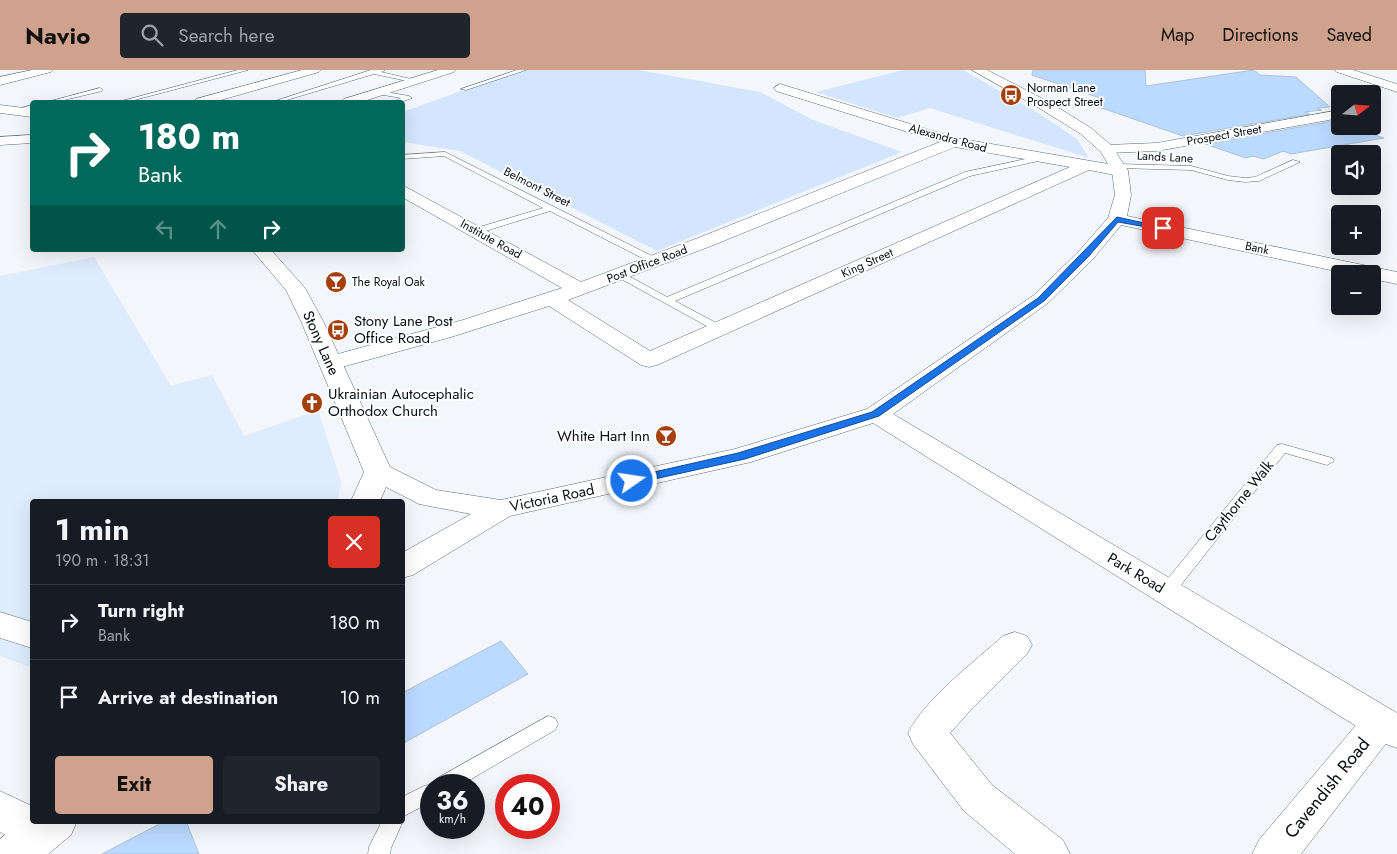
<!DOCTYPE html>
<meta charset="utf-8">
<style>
:root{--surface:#171b24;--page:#20242c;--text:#f1f3f6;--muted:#9ea1a6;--line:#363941;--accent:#cea28d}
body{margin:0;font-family:Jost,sans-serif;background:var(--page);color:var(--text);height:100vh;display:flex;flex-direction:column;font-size:19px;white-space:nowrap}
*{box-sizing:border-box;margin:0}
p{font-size:16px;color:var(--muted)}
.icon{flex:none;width:28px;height:28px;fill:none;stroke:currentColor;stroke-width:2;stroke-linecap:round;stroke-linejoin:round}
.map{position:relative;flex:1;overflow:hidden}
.panel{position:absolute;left:30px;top:429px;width:375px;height:325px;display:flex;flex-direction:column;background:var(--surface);border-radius:5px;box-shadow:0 5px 20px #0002}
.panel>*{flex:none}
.guide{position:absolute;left:30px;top:30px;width:375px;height:152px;border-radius:5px;box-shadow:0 5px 20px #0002;background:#00695c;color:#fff;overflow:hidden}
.needle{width:32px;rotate:73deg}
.tools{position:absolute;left:1331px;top:15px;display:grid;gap:10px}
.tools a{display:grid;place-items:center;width:50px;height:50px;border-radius:5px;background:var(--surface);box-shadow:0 5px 20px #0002;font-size:25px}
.speed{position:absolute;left:420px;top:704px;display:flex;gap:10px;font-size:25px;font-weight:700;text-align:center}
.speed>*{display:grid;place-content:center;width:65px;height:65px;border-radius:50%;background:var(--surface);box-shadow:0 5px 20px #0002;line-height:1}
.speed small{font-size:12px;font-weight:400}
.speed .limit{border:8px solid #d22;background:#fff;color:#111}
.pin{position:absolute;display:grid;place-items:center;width:42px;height:42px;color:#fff;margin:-21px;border-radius:10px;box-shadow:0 2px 8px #0006}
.me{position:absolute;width:55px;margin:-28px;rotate:77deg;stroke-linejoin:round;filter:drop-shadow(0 0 4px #0008)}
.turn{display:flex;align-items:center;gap:18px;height:105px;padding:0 25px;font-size:22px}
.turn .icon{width:65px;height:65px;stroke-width:2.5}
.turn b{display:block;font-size:35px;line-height:42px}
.lanes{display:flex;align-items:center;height:48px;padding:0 25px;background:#0003;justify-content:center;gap:25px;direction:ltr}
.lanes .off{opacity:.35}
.round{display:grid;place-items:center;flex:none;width:52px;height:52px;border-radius:5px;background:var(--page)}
.overview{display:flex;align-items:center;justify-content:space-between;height:85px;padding:0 25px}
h1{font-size:30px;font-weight:700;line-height:38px}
.primary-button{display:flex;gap:10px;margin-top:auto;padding:10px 25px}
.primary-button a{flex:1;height:58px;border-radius:5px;background:var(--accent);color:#111;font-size:20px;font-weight:700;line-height:58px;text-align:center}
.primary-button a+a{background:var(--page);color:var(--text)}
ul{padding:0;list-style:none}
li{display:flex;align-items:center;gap:15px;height:75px;padding:0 25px;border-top:1px solid var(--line)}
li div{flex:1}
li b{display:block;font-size:19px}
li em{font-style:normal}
header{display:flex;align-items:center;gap:30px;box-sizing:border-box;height:70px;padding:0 25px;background:var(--accent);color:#111}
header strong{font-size:24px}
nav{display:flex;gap:28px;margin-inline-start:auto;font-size:18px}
.search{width:350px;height:45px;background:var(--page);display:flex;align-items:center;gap:12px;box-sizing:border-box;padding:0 18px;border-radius:5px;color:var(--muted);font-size:19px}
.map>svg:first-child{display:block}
</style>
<header>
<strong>Navio</strong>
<div class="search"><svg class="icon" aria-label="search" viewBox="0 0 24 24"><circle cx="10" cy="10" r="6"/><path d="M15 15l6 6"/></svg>Search here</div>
<nav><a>Map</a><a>Directions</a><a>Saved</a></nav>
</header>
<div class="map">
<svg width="1397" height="784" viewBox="0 0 1397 784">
<rect width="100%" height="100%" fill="#f3f6fb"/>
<polygon fill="#deecfd" points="94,187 171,316 212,305 244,366 318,340 341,412 338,431 32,431 32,598 0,586 0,206"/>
<g fill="#d3e6fd">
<polygon points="519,0 639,0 760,22 813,50 902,82 657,181 460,81 403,72 403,42"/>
<polygon points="903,0 963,0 1040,44 1077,69 1089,88 930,38 897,48 816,22"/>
</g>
<g fill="#badaff" stroke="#aec1d6">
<polygon points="1033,0 1145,0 1146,16 1254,0 1260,5 1296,7 1330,37 1317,38 1322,40 1305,42 1310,44 1183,66 1084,32 1103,29 1032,5"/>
<polygon points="1333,51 1340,54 1340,56 1348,56 1384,68 1291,84 1283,81 1264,89 1253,86 1246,88 1205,74"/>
<polygon points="501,571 528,604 402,674 402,623"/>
<polygon points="165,751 186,751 199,784 102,784"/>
</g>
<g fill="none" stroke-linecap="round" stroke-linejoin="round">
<g stroke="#5b6c7f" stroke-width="1">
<g id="service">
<polygon points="238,0 248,0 127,32 118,32"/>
<polygon points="371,0 385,0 381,2 420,11 417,13 374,4 280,32 272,32"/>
<polygon points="517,0 526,0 466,20 461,19"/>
<polygon points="100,18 103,20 102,21 56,32 47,32"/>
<polygon points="380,21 409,26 412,28 401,32 393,32 401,28 378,24 377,23"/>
<polygon points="32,35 32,39 15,43 12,41"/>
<polygon points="445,82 658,189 660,191 658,193 652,193 550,141 479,163 473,163 473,159 543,138 444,86 402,89 402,85"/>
<polygon points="1040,86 1043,86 1043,90 970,106 675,231 722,256 724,258 722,260 714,260 614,205 615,203 623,203 667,227 965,102"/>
<polygon points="1293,90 1300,92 1259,111 1245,112 1228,110 1191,100 1118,98 1114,96 1118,94 1191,96 1228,106 1245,108 1255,107"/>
<polygon points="1282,374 1332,388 1334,391 1327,395 1285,383 1173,525 1167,527 1161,525 1159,521 1161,517 1277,375"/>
<polygon points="548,646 555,648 558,654 555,660 461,715 431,715 431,732 402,747 402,727 424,716 433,714 436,709"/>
<polygon points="402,749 403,751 391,778 390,784 368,784 369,777 382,751 402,751"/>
</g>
</g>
<g stroke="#5b6c7f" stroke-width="1">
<g id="minor">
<polygon points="32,0 53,0 51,2 0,15 0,7"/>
<polygon points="302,0 321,0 319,2 214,32 194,32 196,29"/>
<polygon points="438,0 456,0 454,2 361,32 342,32 344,29"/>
<polygon points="1335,0 1353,0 1397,14 1397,22 1337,2"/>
<path d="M780 14 956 68 1120 96 1126 98 1128 101 1126 104 1120 106 1089 100 657 295 649 297 641 295 549 236 451 267 331 300 323 298 319 293 323 288 463 250 562 218 402 127V115L581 212 698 168 940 72 776 21 774 18ZM955 77 1070 97 650 281 568 230 711 176Z"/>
<polygon points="1340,40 1340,48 1157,81 1107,83 1102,82 1100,79 1102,76 1107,75 1157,73"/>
<polygon points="32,65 32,73 0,75 0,67"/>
<polygon points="0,542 32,552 32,578 0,568"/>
<path d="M1015 562 1027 566 1032 575 1027 584 969 642 950 663 992 715 1063 770 1070 784H1015L964 741 913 674 908 663C925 629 974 592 1003 566Z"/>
<path d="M1381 636 1394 641C1397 648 1397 656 1394 663L1301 784H1252L1259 770 1368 641Z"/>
<polygon points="0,721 32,736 32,751 58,751 63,763 57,777 42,783 27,777 0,762"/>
</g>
</g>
<g stroke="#5b6c7f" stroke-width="1">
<g id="tertiary">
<polygon points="972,0 987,0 1049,32 1091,58 1112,76 1128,101 1131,125 1127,146 1397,202 1397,214 1372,209 1372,204 1349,204 1121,155 1093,189 1048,233 893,344 1397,643 1397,678 1383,673 873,353 751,392 510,446 413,505 402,508 402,483 471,444 419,434 386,417 380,431 351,431 364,402 301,251 286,220 252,180 271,180 305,218 323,251 390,397 436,420 501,430 735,379 867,339 1034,225 1079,181 1108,148 1115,125 1112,101 1101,82 1081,64 1039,38"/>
<polygon points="0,35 32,39 32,47 0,43"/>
<polygon points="32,744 32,751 77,751 71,765 48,784 0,784 0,769"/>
</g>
</g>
<use href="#service" fill="#fff" fill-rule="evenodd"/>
<use href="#minor" fill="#fff" fill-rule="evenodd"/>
<use href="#tertiary" fill="#fff" fill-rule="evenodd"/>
</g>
<polygon fill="#1a73e8" stroke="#114b97" points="1117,147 1167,158 1163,160 1118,152 1089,186 1044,231 879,346 745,389 632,414 626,411 632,407 738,383 872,342 1038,228"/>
<defs>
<g id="bus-disc" transform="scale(1.125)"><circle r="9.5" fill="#a4400d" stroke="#fff"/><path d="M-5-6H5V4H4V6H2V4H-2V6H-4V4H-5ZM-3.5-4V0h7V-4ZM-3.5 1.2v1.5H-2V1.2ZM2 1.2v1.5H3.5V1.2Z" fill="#fff"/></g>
<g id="bar-disc" transform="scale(1.125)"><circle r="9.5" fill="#a4400d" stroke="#fff"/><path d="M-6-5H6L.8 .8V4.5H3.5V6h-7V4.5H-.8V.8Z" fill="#fff"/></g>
<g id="church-disc" transform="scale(1.125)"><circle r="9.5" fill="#a4400d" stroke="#fff"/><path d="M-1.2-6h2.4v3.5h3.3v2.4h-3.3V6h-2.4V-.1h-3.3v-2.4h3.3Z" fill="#fff"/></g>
</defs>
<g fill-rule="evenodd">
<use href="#bus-disc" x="1011" y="25"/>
<use href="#bar-disc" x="336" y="212"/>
<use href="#bus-disc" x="338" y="260"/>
<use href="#church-disc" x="312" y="333"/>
<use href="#bar-disc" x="666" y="366"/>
</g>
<g text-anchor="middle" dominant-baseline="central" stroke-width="4" stroke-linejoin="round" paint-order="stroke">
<g font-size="12" fill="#070d14" stroke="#fff" text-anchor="start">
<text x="1027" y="18">Norman Lane<tspan x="1027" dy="14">Prospect Street</tspan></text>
<text x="352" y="212">The Royal Oak</text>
</g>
<g font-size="12" fill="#070d14" stroke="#fff">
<text transform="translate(1224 65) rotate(-10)">Prospect Street</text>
<text transform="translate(948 68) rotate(15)">Alexandra Road</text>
<text transform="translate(1165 87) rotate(3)">Lands Lane</text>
<text transform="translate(537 117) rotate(27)">Belmont Street</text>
<text transform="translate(491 169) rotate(29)">Institute Road</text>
<text transform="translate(1257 178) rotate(12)">Bank</text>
<text transform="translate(867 193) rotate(-24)">King Street</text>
<text transform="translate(647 194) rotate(-21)">Post Office Road</text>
</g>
<g font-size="15" fill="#070d14" stroke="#fff" text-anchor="start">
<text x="354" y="251">Stony Lane Post<tspan x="354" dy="17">Office Road</tspan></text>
<text x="328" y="324">Ukrainian Autocephalic<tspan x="328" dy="17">Orthodox Church</tspan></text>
<text x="650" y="366" text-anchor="end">White Hart Inn</text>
</g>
<g font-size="15" fill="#070d14" stroke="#fff">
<text transform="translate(321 273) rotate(66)">Stony Lane</text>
<text transform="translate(552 428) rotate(-12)">Victoria Road</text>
<text transform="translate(1239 431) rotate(-51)">Caythorne Walk</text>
<text transform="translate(1136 503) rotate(31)">Park Road</text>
</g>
<g font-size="18" fill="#070d14" stroke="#fff">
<text transform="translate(1327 718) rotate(-51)">Cavendish Road</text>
</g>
</g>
</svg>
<div class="tools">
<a><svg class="needle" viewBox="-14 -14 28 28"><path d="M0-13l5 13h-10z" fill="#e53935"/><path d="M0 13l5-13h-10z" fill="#9ea1a6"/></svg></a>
<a><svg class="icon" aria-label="sound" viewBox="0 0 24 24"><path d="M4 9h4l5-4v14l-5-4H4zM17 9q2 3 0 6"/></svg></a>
<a>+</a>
<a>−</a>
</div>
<div class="speed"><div>36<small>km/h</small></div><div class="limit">40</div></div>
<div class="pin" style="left:1163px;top:158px;background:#d93025"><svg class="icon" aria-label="arrive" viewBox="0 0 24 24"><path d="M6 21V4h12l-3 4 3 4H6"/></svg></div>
<svg class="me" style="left:632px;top:411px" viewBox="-20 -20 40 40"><circle r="17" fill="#1a73e8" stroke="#fff" stroke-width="3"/><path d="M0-11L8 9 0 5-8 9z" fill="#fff"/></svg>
<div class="guide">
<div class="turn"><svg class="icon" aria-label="right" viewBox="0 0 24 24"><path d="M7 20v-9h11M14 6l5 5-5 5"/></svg><div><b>180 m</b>Bank</div></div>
<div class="lanes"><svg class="icon off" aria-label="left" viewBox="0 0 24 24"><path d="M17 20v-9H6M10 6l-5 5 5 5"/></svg><svg class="icon off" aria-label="ahead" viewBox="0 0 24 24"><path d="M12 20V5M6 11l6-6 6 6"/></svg><svg class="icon" aria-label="right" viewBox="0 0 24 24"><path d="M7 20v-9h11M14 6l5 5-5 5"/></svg></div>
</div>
<section class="panel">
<div class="overview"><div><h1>1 min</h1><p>190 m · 18:31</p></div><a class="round" style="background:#d93025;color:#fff"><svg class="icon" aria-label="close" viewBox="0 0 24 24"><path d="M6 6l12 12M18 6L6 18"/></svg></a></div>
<ul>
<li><svg class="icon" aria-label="right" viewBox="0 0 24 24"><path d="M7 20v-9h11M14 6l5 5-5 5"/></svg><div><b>Turn right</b><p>Bank</p></div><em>180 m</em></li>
<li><svg class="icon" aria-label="arrive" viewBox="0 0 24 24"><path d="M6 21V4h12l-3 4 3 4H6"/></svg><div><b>Arrive at destination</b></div><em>10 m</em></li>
</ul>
<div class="primary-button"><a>Exit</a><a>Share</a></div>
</section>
</div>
